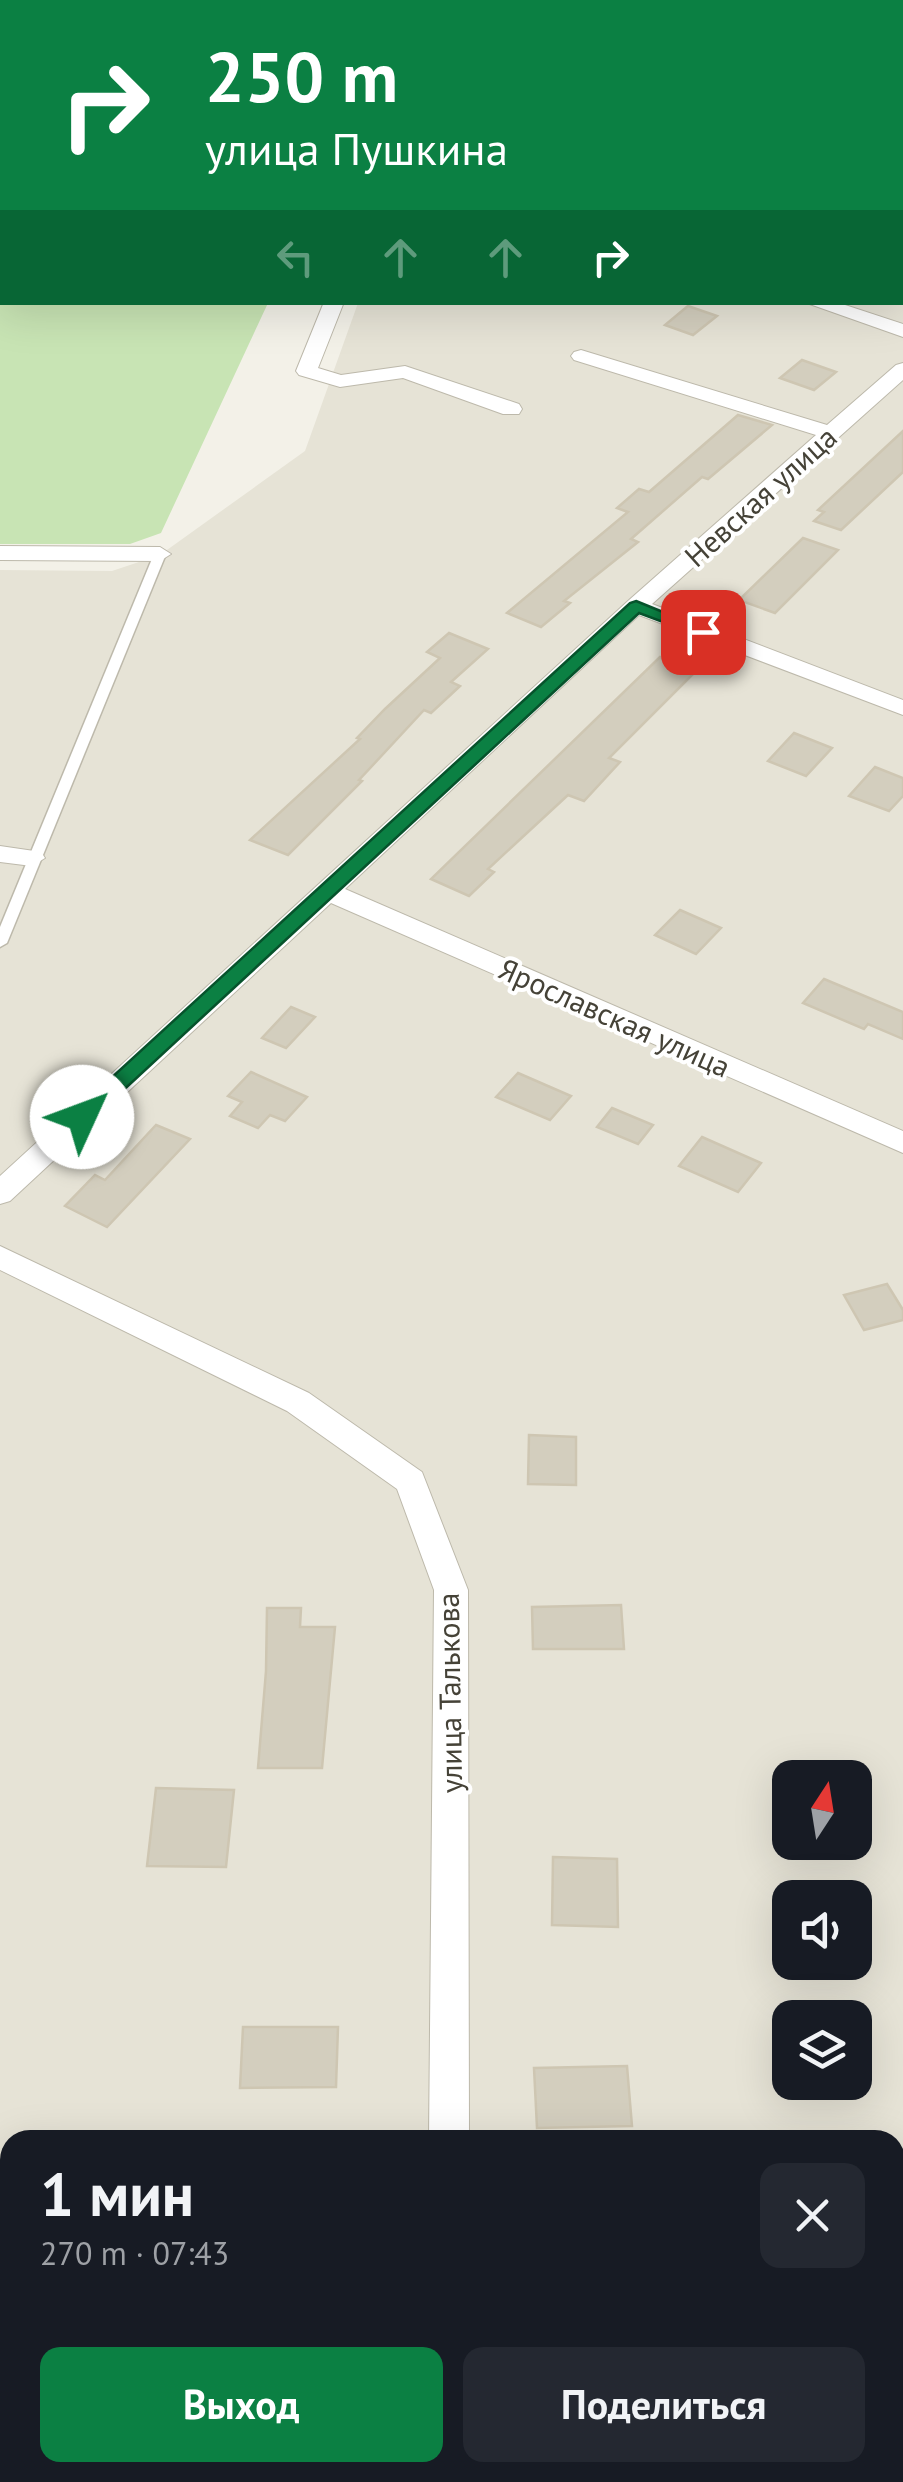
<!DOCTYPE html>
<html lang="ru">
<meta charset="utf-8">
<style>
:root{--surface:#171b24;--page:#242831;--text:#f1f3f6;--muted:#9ea1a6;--accent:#0b8043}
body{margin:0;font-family:"PT Sans",sans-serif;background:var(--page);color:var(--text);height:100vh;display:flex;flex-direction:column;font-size:38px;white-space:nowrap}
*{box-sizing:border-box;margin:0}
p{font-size:32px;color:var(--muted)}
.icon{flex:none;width:55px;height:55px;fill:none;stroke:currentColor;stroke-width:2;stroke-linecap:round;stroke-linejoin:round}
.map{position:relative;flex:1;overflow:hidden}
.panel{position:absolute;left:0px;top:2130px;width:905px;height:352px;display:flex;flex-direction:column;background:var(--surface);border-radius:30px 30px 0 0;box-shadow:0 10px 40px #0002}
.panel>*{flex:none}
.guide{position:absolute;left:0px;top:0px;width:905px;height:305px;box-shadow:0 10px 40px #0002;background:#0b8043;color:#fff;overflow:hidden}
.needle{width:65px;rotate:12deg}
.buttons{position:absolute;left:772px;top:1760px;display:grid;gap:20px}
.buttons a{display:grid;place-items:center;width:100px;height:100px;border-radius:20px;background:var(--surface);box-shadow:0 10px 40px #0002;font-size:50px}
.pin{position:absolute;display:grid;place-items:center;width:85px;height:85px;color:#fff;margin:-42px;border-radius:20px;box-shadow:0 5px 15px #0006}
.me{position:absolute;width:110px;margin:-55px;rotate:47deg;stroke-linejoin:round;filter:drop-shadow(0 0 8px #0008)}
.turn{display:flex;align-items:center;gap:35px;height:210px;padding:0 40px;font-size:45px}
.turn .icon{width:130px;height:130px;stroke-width:2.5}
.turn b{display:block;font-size:70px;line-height:85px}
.lanes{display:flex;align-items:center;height:95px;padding:0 40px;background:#0003;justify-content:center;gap:50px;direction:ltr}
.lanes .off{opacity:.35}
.round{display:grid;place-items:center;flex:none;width:105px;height:105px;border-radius:20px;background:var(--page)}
.overview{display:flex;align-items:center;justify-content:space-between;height:170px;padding:0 40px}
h1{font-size:60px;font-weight:700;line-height:75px}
.action{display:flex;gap:20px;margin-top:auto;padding:20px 40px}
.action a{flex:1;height:115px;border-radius:20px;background:var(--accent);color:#fff;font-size:40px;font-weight:700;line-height:115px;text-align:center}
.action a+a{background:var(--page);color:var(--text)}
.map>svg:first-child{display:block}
</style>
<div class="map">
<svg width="903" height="2482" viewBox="0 0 903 2482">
<rect width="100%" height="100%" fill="#f3f1e8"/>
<path fill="#e6e3d6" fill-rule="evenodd" d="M0 0H903V2482H0V570L112 571 160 555 305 451 358 303 902 302V2H2V65ZM790 1778H855V1842H790ZM790 1898H855V1962H790ZM790 2018H855V2082H790ZM10 2140H895V2472H10Z"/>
<polygon fill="#c8e4b4" points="0,76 2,302 268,303 161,533 130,544 0,544"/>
<g fill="#d3cebe" stroke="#cec6b2" stroke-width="2.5">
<polygon points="688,306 717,316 693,335 665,325"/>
<polygon points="802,360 836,372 814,390 780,378"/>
<polygon points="738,415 772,425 708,479 702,477 631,539 638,542 564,601 570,603 541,627 507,613 628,512 617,508 639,489 649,492"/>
<polygon points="903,431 903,472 841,530 814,521 824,512 818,510"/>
<polygon points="803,538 838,550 775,613 739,600"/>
<polygon points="449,633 488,649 451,682 460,686 431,713 424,710 359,780 362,781 288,855 250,840 360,739 357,738 385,709 440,658 427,652"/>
<polygon points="660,657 697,670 609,758 620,762 584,801 568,795 488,869 494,872 469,896 431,879"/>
<polygon points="794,733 832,748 806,776 768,761"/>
<polygon points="875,767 903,778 903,796 889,811 849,796"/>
<polygon points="680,910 721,928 696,954 655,935"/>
<polygon points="824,979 903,1012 903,1039 868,1024 864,1029 803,1003"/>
<polygon points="291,1007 315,1017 286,1048 262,1038"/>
<polygon points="251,1072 307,1097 285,1121 270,1115 258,1128 230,1116 242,1102 228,1096"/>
<polygon points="518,1073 571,1096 550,1120 496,1097"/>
<polygon points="612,1108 653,1125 638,1144 597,1127"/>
<polygon points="156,1125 190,1139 107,1227 65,1206 95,1175 105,1180"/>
<polygon points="702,1137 761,1163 738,1192 679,1166"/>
<polygon points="887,1284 903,1310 903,1320 864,1330 844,1295"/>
<polygon points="529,1435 576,1437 576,1485 528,1484"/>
<polygon points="621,1605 624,1649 533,1649 532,1607"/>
<polygon points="267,1608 301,1608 300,1627 335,1627 322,1768 258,1768 266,1671"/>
<polygon points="156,1788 234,1790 226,1867 147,1866"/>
<polygon points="553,1857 617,1859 618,1927 552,1925"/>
<polygon points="243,2027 338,2027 336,2087 240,2088"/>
<polygon points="627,2066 632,2126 537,2128 534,2068"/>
</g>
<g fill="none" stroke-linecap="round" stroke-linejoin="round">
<g stroke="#bdb9ab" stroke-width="3">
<g id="service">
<rect x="83" y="0" width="8" height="2"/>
<rect x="145" y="0" width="8" height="2"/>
<rect x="231" y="0" width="8" height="2"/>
<polygon points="606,0 617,0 615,2 605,2"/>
<polygon points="160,551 166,554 7,943 0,947 0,927 154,554"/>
</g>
</g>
<g stroke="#bdb9ab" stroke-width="2">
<g id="minor">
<rect x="902" y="264" width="1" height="12"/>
<polygon points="324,302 344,302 318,368 341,375 405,366 519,404 522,409 519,414 503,414 403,378 340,387 299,375 296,371"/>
<polygon points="804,302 836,302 903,324 903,337"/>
<polygon points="581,350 827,425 896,365 903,363 903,380 652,604 903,700 903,715 639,615 345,889 903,1131 903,1153 331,903 10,1201 0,1204 0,1176 628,601 816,435 574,360 571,356 574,352"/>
<polygon points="0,546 160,547 171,554 160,561 0,560"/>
<polygon points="0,846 41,852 45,858 32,866 0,862"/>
<polygon points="0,1246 309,1393 422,1472 468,1590 469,2140 429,2140 434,1590 397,1489 287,1411 0,1270"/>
<rect x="425" y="2472" width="44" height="10"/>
</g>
</g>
<use href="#service" fill="#fff" fill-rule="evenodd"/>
<use href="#minor" fill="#fff" fill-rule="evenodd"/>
</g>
<polygon fill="#0b8043" stroke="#07532c" stroke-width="2.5" points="636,601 712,632 703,637 639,613 89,1122 74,1122 71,1117 74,1112 630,603"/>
<g text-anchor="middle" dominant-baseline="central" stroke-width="8" stroke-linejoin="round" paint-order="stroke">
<g font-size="30" fill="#454237" stroke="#fff">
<text transform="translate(760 496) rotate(-42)">Невская улица</text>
<text transform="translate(615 1017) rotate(24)">Ярославская улица</text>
<text transform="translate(449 1693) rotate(-91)">улица Талькова</text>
</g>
</g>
</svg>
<div class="buttons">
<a><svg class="needle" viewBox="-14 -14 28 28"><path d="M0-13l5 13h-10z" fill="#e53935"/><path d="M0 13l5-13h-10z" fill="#9ea1a6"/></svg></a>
<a><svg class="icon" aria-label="sound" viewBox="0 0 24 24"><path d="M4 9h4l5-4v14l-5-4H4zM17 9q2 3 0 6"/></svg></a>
<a><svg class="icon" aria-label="layers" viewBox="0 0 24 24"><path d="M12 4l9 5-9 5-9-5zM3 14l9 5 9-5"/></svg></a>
</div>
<div class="pin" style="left:703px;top:632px;background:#d93025"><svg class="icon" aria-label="arrive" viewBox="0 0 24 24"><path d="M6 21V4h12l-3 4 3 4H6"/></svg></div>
<svg class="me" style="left:82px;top:1117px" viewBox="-20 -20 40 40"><circle r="19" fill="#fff"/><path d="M0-13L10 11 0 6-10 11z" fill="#0b8043"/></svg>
<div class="guide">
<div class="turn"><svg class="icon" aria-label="right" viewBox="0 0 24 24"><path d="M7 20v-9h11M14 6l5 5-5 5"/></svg><div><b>250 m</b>улица Пушкина</div></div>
<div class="lanes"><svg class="icon off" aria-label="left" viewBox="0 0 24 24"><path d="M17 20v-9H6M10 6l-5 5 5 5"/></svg><svg class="icon off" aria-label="ahead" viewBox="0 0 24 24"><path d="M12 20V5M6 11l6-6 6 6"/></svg><svg class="icon off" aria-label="ahead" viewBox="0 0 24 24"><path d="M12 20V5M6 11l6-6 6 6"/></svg><svg class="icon" aria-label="right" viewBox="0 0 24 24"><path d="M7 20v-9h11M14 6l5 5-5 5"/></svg></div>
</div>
<section class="panel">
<div class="overview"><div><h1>1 мин</h1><p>270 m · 07:43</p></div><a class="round"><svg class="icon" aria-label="close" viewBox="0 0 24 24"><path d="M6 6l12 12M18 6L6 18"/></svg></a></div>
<div class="action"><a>Выход</a><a>Поделиться</a></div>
</section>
</div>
